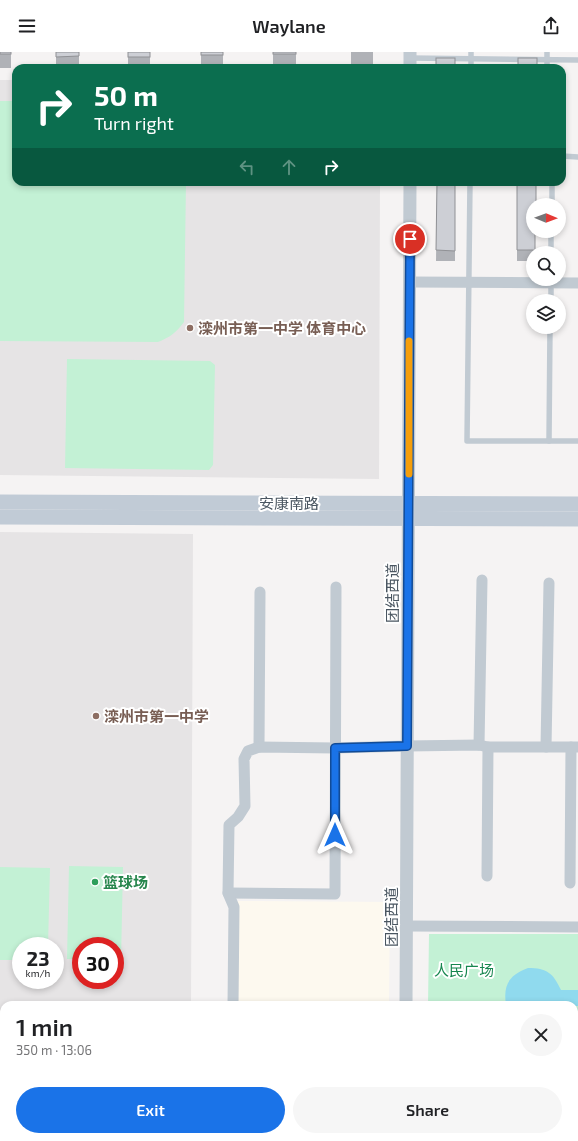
<!DOCTYPE html>
<meta charset="utf-8">
<style>
:root{--surface:#fff;--page:#f6f6f6;--text:#202124;--muted:#757577;--accent:#1a73e8}
body{margin:0;font-family:"Exo 2","Noto Sans SC",sans-serif;background:var(--page);color:var(--text);height:100vh;display:flex;flex-direction:column;font-size:15px;white-space:nowrap}
*{box-sizing:border-box;margin:0}
p{font-size:13px;color:var(--muted)}
.icon{flex:none;width:22px;height:22px;fill:none;stroke:currentColor;stroke-width:2;stroke-linecap:round;stroke-linejoin:round}
.map{position:relative;flex:1;overflow:hidden}
.sheet{position:absolute;left:0px;top:949px;width:578px;height:140px;display:flex;flex-direction:column;background:var(--surface);border-radius:12px 12px 0 0;box-shadow:0 2px 6px #0003}
.sheet>*{flex:none}
.hud{position:absolute;left:12px;top:12px;width:554px;height:122px;border-radius:12px;box-shadow:0 2px 6px #0003;background:#0b6e4f;color:#fff;overflow:hidden}
.needle{width:26px;rotate:91deg}
.controls{position:absolute;left:526px;top:146px;display:grid;gap:8px}
.controls a{display:grid;place-items:center;width:40px;height:40px;border-radius:50%;background:var(--surface);box-shadow:0 2px 6px #0003;font-size:20px}
.speed{position:absolute;left:12px;top:885px;display:flex;gap:8px;font-size:20px;font-weight:700;text-align:center}
.speed>*{display:grid;place-content:center;width:52px;height:52px;border-radius:50%;background:var(--surface);box-shadow:0 2px 6px #0003;line-height:1}
.speed small{font-size:10px;font-weight:400}
.speed .limit{border:6px solid #d22;background:#fff;color:#111}
.pin{position:absolute;display:grid;place-items:center;width:34px;height:34px;color:#fff;margin:-17px;border:2px solid #fff;border-radius:50%;box-shadow:0 1px 4px #0007}
.me{position:absolute;width:44px;margin:-22px;rotate:0deg;stroke-linejoin:round;filter:drop-shadow(0 0 3px #0008)}
.turn{display:flex;align-items:center;gap:14px;height:84px;padding:0 16px;font-size:18px}
.turn .icon{width:52px;height:52px;stroke-width:2.5}
.turn b{display:block;font-size:28px;line-height:34px}
.lanes{display:flex;align-items:center;height:38px;padding:0 16px;background:#0003;justify-content:center;gap:20px;direction:ltr}
.lanes .off{opacity:.35}
.round{display:grid;place-items:center;flex:none;width:42px;height:42px;border-radius:21px;background:var(--page)}
.head{display:flex;align-items:center;justify-content:space-between;height:68px;padding:0 16px}
h1{font-size:24px;font-weight:600;line-height:30px}
.cta{display:flex;gap:8px;margin-top:auto;padding:8px 16px}
.cta a{flex:1;height:46px;border-radius:24px;background:var(--accent);color:#fff;font-size:16px;font-weight:600;line-height:46px;text-align:center}
.cta a+a{background:var(--page);color:var(--text)}
header{display:flex;justify-content:space-between;align-items:center;height:52px;padding:0 16px;background:var(--surface);font-size:18px;font-weight:600}
.map>svg:first-child{display:block}
</style>
<header><svg class="icon" aria-label="menu" viewBox="0 0 24 24"><path d="M4 6h16M4 12h16M4 18h16"/></svg>Waylane<svg class="icon" aria-label="share" viewBox="0 0 24 24"><path d="M12 15V3M7 8l5-5 5 5M5 13v7h14v-7"/></svg></header>
<div class="map">
<svg width="578" height="1089" viewBox="0 0 578 1089">
<rect width="100%" height="100%" fill="#f5f3f3"/>
<polygon fill="#fdf9ef" points="237,849 390,850 389,953 237,953"/>
<g fill="#e6e4e5" fill-rule="evenodd">
<polygon points="0,28 16,28 16,130 380,130 379,427 0,423"/>
<path d="M0 480 193 482 191 953H4V1085H190V1089H0ZM21 894H55V928H21ZM81 894H115V928H81Z"/>
</g>
<g fill="#c3f1d5">
<path d="M0 49H16V130H186L184 270C176 281 170 285 158 290L0 289Z"/>
<polygon points="67,307 210,309 215,313 213,413 209,418 65,416"/>
<polygon points="69,814 123,815 121,908 115,908 115,894 81,894 81,907 67,907"/>
<polygon points="0,815 50,816 48,894 21,894 21,908 0,908"/>
<polygon points="429,882 578,882 578,1026 574,1026 574,953 428,953"/>
</g>
<path fill="#90daee" d="M528 916C547 916 553 921 561 938H578V954L506 953C503 933 509 923 528 916Z"/>
<g fill="none" stroke-linecap="round" stroke-linejoin="round">
<g stroke="#c1cad2" stroke-width="5.5">
<polyline points="410,6 578,8"/>
<polyline points="471,16 471,0"/>
<polyline points="547,16 547,0"/>
<polyline points="562,104 578,105"/>
<polyline points="470,130 467,389 578,389"/>
<polyline points="552,153 552,130"/>
<polyline points="551,201 551,179"/>
<polyline points="551,249 551,229"/>
<polyline points="549,389 550,275"/>
</g>
<g stroke="#c1cad2" stroke-width="11">
<polyline points="409,230 578,231"/>
<polyline points="479,693 482,528"/>
<polyline points="259,695 260,540"/>
<polyline points="546,695 549,531"/>
<polyline points="487,824 488,695"/>
<polyline points="570,831 571,695"/>
<polyline points="228,841 335,842 336,535"/>
<polyline points="407,874 578,875"/>
<polyline points="233,953 234,855 228,841 229,773 238,765 245,754 244,707 248,699 259,695 335,696 407,694 479,693 488,695 578,695"/>
<polyline points="574,1017 578,1017"/>
<polyline points="228,1089 228,1085"/>
<polyline points="330,1089 330,1085"/>
<polyline points="480,1089 480,1085"/>
<polyline points="567,1089 567,1085"/>
</g>
<g stroke="#c1cad2" stroke-width="13">
<polyline points="410,16 410,0"/>
<polyline points="406,953 410,130"/>
<polyline points="406,1089 406,1085"/>
</g>
<g stroke="#c1cbd6" stroke-width="15">
<polyline points="0,450 578,452"/>
<polyline points="0,465 578,467"/>
</g>
</g>
<g fill="#b0b2b7">
<rect x="0" y="0" width="11" height="16"/>
<rect x="56" y="0" width="23" height="15"/>
<rect x="128" y="0" width="22" height="16"/>
<rect x="201" y="0" width="22" height="16"/>
<rect x="273" y="0" width="23" height="16"/>
<rect x="351" y="0" width="22" height="14"/>
<polygon points="437,130 455,130 455,209 436,209"/>
<polygon points="517,130 535,179 535,201 533,201 533,209 517,209"/>
</g>
<g fill="#cdcfd5" stroke="#909195">
<rect x="0" y="0" width="11" height="2"/>
<polygon points="56,0 79,0 79,4 56,5"/>
<rect x="128" y="0" width="22" height="5"/>
<rect x="201" y="0" width="22" height="3"/>
<rect x="273" y="0" width="23" height="2"/>
<rect x="436" y="6" width="19" height="10"/>
<rect x="518" y="6" width="19" height="10"/>
<polygon points="437,130 455,130 455,199 436,198"/>
<polygon points="517,130 536,130 536,153 533,153 533,179 535,179 535,198 517,198"/>
</g>
<g fill="none" stroke-linecap="round" stroke-linejoin="round">
<g stroke="#114b97" stroke-width="10">
<polyline id="route" points="335,783 335,696 407,694 410,187"/>
</g>
<use href="#route" stroke="#1a73e8" stroke-width="7"/>
<polyline stroke="#f59e0b" stroke-width="7" points="409,422 409,289"/>
</g>
<g fill="#8d6e63" stroke="#fff" stroke-width="1.5">
<circle cx="190" cy="276" r="4"/>
<circle cx="96" cy="664" r="4"/>
</g>
<circle fill="#2e9e5b" stroke="#fff" stroke-width="1.5" cx="95" cy="830" r="4"/>
<g text-anchor="middle" dominant-baseline="central" stroke-width="4" stroke-linejoin="round" paint-order="stroke">
<g font-size="15" font-weight="bold" fill="#785e54" stroke="#fff" text-anchor="start">
<text x="198" y="276">滦州市第一中学 体育中心</text>
<text x="104" y="664">滦州市第一中学</text>
</g>
<g font-size="15" fill="#4a5661" stroke="#fff">
<text x="289" y="451">安康南路</text>
<text transform="translate(392 541) rotate(-90)">团结西道</text>
<text transform="translate(391 865) rotate(-90)">团结西道</text>
</g>
<g font-size="15" font-weight="bold" fill="#27864d" stroke="#fff" text-anchor="start">
<text x="103" y="830">篮球场</text>
</g>
<g font-size="15" fill="#17864f" stroke="#fff">
<text x="464" y="918">人民广场</text>
</g>
</g>
</svg>
<div class="controls">
<a><svg class="needle" viewBox="-14 -14 28 28"><path d="M0-13l5 13h-10z" fill="#e53935"/><path d="M0 13l5-13h-10z" fill="#757577"/></svg></a>
<a><svg class="icon" aria-label="search" viewBox="0 0 24 24"><circle cx="10" cy="10" r="6"/><path d="M15 15l6 6"/></svg></a>
<a><svg class="icon" aria-label="layers" viewBox="0 0 24 24"><path d="M12 4l9 5-9 5-9-5zM3 14l9 5 9-5"/></svg></a>
</div>
<div class="speed"><div>23<small>km/h</small></div><div class="limit">30</div></div>
<div class="pin" style="left:410px;top:187px;background:#d93025"><svg class="icon" aria-label="arrive" viewBox="0 0 24 24"><path d="M6 21V4h12l-3 4 3 4H6"/></svg></div>
<svg class="me" style="left:335px;top:783px" viewBox="-20 -20 40 40"><path d="M0-17L14 15 0 8-14 15z" fill="#1a73e8" stroke="#fff" stroke-width="4"/></svg>
<div class="hud">
<div class="turn"><svg class="icon" aria-label="right" viewBox="0 0 24 24"><path d="M7 20v-9h11M14 6l5 5-5 5"/></svg><div><b>50 m</b>Turn right</div></div>
<div class="lanes"><svg class="icon off" aria-label="left" viewBox="0 0 24 24"><path d="M17 20v-9H6M10 6l-5 5 5 5"/></svg><svg class="icon off" aria-label="ahead" viewBox="0 0 24 24"><path d="M12 20V5M6 11l6-6 6 6"/></svg><svg class="icon" aria-label="right" viewBox="0 0 24 24"><path d="M7 20v-9h11M14 6l5 5-5 5"/></svg></div>
</div>
<section class="sheet">
<div class="head"><div><h1>1 min</h1><p>350 m · 13:06</p></div><a class="round"><svg class="icon" aria-label="close" viewBox="0 0 24 24"><path d="M6 6l12 12M18 6L6 18"/></svg></a></div>
<div class="cta"><a>Exit</a><a>Share</a></div>
</section>
</div>
